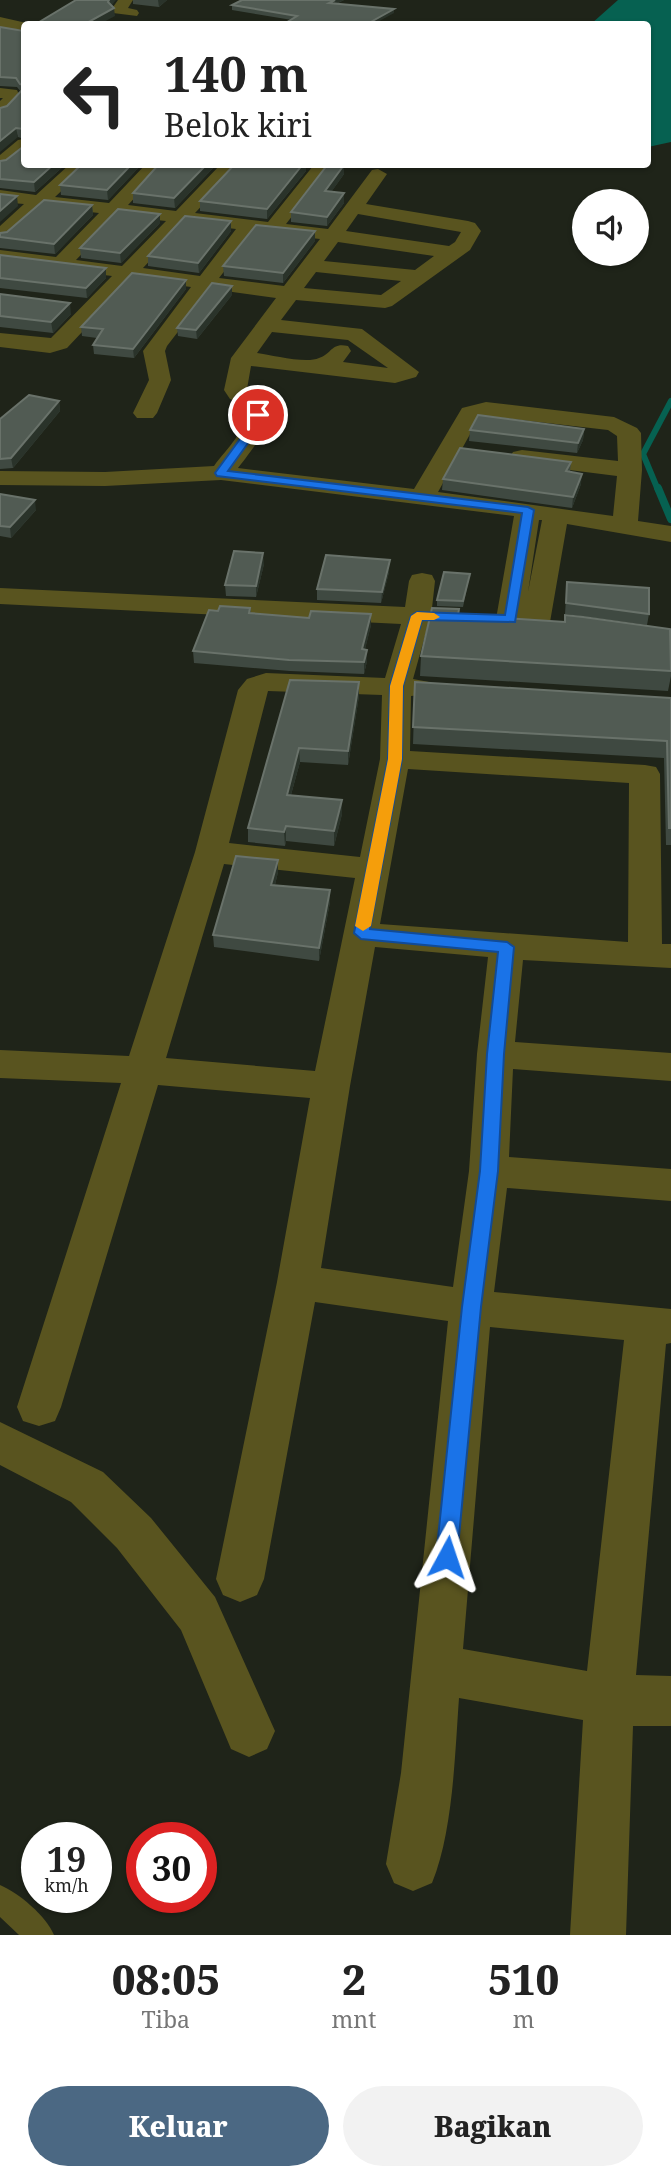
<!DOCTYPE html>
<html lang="id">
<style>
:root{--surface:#fff;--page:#f2f2f2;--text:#222;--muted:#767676;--accent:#4b6883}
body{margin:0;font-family:"Noto Serif",serif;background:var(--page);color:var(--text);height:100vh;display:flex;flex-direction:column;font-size:26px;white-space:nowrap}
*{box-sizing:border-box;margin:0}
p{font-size:23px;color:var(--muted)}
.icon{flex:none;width:38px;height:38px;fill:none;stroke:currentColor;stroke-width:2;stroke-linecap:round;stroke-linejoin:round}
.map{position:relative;height:1935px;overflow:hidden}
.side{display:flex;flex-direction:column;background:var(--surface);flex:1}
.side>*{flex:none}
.hud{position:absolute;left:21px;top:21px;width:630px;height:147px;border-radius:7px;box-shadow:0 2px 5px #0004;background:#fff;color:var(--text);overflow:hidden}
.tools{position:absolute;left:572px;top:189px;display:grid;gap:14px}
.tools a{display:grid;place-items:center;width:77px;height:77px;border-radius:50%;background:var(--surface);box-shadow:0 2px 5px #0004;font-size:35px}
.speed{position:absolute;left:21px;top:1822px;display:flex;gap:14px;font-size:35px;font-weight:700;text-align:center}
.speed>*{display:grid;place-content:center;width:91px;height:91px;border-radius:50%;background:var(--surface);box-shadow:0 2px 5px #0004;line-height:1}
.speed small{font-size:18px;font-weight:400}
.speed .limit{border:10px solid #d22;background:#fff;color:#111}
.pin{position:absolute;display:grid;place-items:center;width:60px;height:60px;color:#fff;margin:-30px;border:4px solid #fff;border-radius:50%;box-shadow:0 2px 7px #0007}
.me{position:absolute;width:77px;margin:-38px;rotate:5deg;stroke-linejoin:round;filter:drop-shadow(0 0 5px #0008)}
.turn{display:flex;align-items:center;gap:24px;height:147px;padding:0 28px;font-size:32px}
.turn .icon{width:91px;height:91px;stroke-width:2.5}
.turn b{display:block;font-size:49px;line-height:60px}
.eta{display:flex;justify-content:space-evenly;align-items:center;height:119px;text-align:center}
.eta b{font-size:42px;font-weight:800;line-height:49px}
.primary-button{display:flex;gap:14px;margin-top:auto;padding:14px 28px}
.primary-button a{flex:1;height:80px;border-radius:42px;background:var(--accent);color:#fff;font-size:28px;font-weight:800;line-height:80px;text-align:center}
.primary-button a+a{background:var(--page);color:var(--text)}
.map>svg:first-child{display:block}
</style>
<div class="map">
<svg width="671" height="1935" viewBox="0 0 671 1935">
<rect width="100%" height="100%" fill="#1f2419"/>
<polygon fill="#066151" points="618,0 671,0 671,142 648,147 648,24 591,24"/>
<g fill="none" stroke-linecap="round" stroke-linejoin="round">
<polyline stroke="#066151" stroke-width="6" points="658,490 643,454 671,401"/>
<polyline stroke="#066151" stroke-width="8" points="658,488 671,519"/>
<path fill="#59541f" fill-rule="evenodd" d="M0 1885C19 1893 46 1916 54 1935H19L0 1917Z"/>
<g fill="#59541f" fill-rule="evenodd">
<polygon points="118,0 133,0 128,8 137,10 139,13 137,16 113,13 111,10"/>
<polygon points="0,17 31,24 24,24 24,31 0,27"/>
<polygon points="0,88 17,90 21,99 6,113 0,114 0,101 3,98 0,98"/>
<polygon points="24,139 24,153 6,168 0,169 0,155 18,140"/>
<path d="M70 164H90L55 197 109 203 146 164H166L128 205 176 211 221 164H241L195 213 268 222 313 166 319 165 328 170 286 224 328 229 372 170 378 169 387 174 366 204 468 221 475 223 481 231 470 250 392 306 385 308 296 300 281 320 362 329 419 372 416 377 395 383 251 366 247 389C253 392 263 393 268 397 285 411 246 457 238 468L414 489 462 408 486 402 614 417 637 428 641 433 642 470 638 521 671 526V542L567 524 550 622 546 628 536 630 526 628 522 621 520 625 510 627 500 625 496 619 514 516 221 480 105 486 0 485V471L105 472 214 466C227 448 248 430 248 406L230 399 224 390 231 358 276 298 211 289 167 346 165 351 171 380 157 413 153 418H137L133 413 149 380 143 351 191 287 132 279 67 348 50 353 0 347V333L51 338 112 276 0 262V250L56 257 99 213 44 207 7 240 0 242V226L24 204 0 202V190L36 195ZM358 214 461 232 455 242 449 246 346 231ZM118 216 166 221 122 266 76 260ZM185 223 236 229 200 276 143 268ZM255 232 320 239 284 286 219 278ZM338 242 434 256 415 270 324 261ZM316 272 401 281 381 295 304 288ZM272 332 348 340 388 368 343 362 351 351 348 346C331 342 332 354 319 358 306 364 272 355 257 353ZM486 416 608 430 617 436 618 461 522 450 513 452 510 457 513 462 522 464 617 476 613 516 438 492 479 418ZM539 520H542L528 592Z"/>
<path d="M422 573 432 575 435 581 432 608 451 611 455 617 451 623 428 625 413 679 429 682 434 688 429 694 411 696 410 751 645 765 656 767 660 774 662 944H671V968L523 960 515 1042 671 1053V1081L513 1069 509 1157 671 1169V1201L507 1188 494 1292 671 1309V1343L666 1344 636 1675 671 1676V1726H633L626 1935H570L583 1720 459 1698C455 1754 453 1832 432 1883L413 1891 394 1883 386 1864 401 1773 448 1321 315 1302 264 1579 257 1595 240 1602 223 1595 216 1579 277 1282 310 1098 158 1085 61 1407 55 1421 39 1426 23 1421 17 1407 121 1083 0 1078V1050L129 1056 195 852 238 690 247 679 266 673 385 678 401 624 0 604V588L405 607 409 581 412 575ZM268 691 382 695 380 759 360 857 229 843ZM408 769 629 783 628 942 380 924ZM224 864 355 878 315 1071 166 1058ZM375 947 488 957 477 1054 469 1171 453 1287 321 1268 350 1086ZM490 1327 624 1340 587 1671 463 1649Z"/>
<polygon points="0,1422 103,1472 151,1518 215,1597 275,1731 267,1749 249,1757 231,1749 181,1630 117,1548 71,1502 0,1465"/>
</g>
</g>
<g fill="#3f4941">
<polygon points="133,0 167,0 159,7 133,4"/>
<polygon points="242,0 344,0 336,4 394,13 292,20 232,10 232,5"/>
<polygon points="0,27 24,31 24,139 18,137 7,106 21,92 17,87 0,86"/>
<polygon points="0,161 24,164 66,164 35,192 0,188"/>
<polygon points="82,164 142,164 108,200 61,195 60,185"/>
<polygon points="160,164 217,164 175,208 133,203 133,193"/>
<polygon points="235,164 309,164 306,167 306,171 267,219 200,211 200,201"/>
<polygon points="344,165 344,174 331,192 344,203 327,226 291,222 291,212"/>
<polygon points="92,205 93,215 55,254 0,248 0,233"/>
<polygon points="231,221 231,231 199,273 148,266 148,256"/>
<polygon points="160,223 121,263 81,258 80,248"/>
<polygon points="315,241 283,283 224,276 223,266"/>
<polygon points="0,255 106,278 87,298 0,288"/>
<polygon points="186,280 186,289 134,358 94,354 93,345 97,338 82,336 81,327"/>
<polygon points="0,294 71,314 53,333 0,327"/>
<polygon points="232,295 197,339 178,336 177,328"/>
<polygon points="59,401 60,411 13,468 0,469 0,419"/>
<polygon points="584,429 583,440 577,453 469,441 470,430"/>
<polygon points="571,462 570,472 581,484 572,508 442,490 443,479"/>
<polygon points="0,494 36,510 11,538 0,536"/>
<polygon points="264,564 256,597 226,596 225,585"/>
<polygon points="389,572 381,603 317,600 317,589"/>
<polygon points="470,574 463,607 437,606 437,600"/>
<polygon points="567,582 649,614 647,625 565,614"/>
<polygon points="250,608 251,613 371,625 365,649 367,650 367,661 364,674 290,671 194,663 193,651 218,611"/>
<polygon points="459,609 458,615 670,629 671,676 668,691 420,676 421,656"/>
<polygon points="290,680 359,682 359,696 348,765 300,762 291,795 342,800 342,814 334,846 286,841 285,846 248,842 248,828"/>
<polygon points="415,682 671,698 671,845 666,845 664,758 413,744"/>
<polygon points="278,860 278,872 275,885 330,902 319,961 214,947 213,935"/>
</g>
<g fill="#2a332a">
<polygon points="109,0 116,0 108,10 108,2"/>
<polygon points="158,0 167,0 159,7"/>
<polygon points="335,0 344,0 329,7 329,3"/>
<polygon points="114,8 115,16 100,24 85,24"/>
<polygon points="394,9 394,13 374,24 367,24"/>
<polygon points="16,128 18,137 0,152 0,141"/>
<polygon points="54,164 66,164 35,192 34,182"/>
<polygon points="132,164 142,164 108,200 107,190"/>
<polygon points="207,164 217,164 175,208 174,198"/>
<polygon points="302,164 309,164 306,167 306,171 267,219 267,209"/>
<polygon points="344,165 344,174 325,201 325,191"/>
<polygon points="344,193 344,203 327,226 327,217"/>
<polygon points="17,196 18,206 0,222 0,211"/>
<polygon points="92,205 93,215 55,254 54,244"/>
<polygon points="160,214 160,223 121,263 120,253"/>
<polygon points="231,221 231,231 199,273 198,263"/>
<polygon points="315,231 315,241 283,283 283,273"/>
<polygon points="106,268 106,278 87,298 86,288"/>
<polygon points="186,280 186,289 134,358 133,349"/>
<polygon points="232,286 232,295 197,339 196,330"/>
<polygon points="70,303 71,314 53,333 51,322"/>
<polygon points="59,401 60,411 13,468 11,458"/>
<polygon points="584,429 583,440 577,453 578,443"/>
<polygon points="582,474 581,484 572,508 573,497"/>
<polygon points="35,500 36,510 11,538 10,527"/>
<polygon points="263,553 264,564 256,597 256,586"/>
<polygon points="390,560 389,572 381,603 382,592"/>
<polygon points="371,614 371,625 362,661 362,649"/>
<polygon points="367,650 367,661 364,674 364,662"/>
<polygon points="359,682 359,696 348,765 348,751"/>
<polygon points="299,748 300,762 287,809 287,795"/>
<polygon points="342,800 342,814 334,846 334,831"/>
<polygon points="286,826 286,841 285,846 284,832"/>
<polygon points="278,860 278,872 272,897 271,885"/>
<polygon points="330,890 330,902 319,961 319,948"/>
</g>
<g fill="#515b53" stroke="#69726a" stroke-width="2">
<polygon points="76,0 109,0 108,2 114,8 85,24 36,24"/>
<polygon points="242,0 335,0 329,3 394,9 367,24 284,24 297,16 232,5"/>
<polygon points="0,27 24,31 24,85 20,84 16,78 0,77"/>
<polygon points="24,88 24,129 16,128 0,141 0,108 7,106"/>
<polygon points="24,146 24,164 54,164 34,182 0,179 0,161 6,160"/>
<polygon points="82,164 132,164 107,190 60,185"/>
<polygon points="159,164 207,164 174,198 133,193"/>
<polygon points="235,164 303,164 267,209 200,201"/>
<polygon points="328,164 344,165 325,191 344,193 327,217 291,212"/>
<polygon points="0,194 17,196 0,211"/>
<polygon points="44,200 92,205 54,244 0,237 0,233 7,232"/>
<polygon points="118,209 160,214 120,253 80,248"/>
<polygon points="185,216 231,221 198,263 148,256"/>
<polygon points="256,225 315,231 283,273 223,266"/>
<polygon points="0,255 106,268 86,288 0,278"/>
<polygon points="132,273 186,280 133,349 93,345 103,329 81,327"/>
<polygon points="212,283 232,286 196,330 177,328"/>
<polygon points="0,294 70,303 51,322 0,316"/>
<polygon points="29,395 59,401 11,458 0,459 0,419"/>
<polygon points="478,415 584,429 578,443 470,430"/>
<polygon points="460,448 571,462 566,471 582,474 573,497 443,479"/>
<polygon points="0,494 35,500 10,527 0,526"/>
<polygon points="234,551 263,553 256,586 225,585"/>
<polygon points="326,555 390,560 382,592 317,589"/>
<polygon points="444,572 470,574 463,601 437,600"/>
<polygon points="567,582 649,588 649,614 566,603"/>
<polygon points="220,606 250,608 249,613 309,618 311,611 371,614 362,649 367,650 364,662 289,660 193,651 209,610 218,611"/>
<polygon points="432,608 459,609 458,615 565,622 565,615 583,617 670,629 671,671 421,656"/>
<polygon points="290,680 359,682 348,751 299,748 287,795 342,800 334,831 286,826 284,832 248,828"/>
<polygon points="415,682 671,698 671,828 669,828 667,741 413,727"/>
<polygon points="236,856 278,860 271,885 330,890 319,948 213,935"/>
</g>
<polygon fill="#1a73e8" stroke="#114b97" stroke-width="2" points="255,412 264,415 259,428 228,471 528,507 534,510 515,622 422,620 403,686 402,759 370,929 507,942 514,947 504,1054 498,1171 481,1307 457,1557 454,1565 447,1567 439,1565 436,1557 462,1307 480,1171 487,1054 498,952 361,939 354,933 388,759 390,686 411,616 417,612 505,615 522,513 217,476 215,473 248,428"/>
<polygon fill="#f59e0b" points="417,612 434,613 440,617 434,620 422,620 403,686 402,759 371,926 363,931 355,926 388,759 390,686 411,616"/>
</svg>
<div class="tools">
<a><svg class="icon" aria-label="sound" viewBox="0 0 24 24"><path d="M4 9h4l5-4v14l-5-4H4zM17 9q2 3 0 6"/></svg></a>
</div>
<div class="speed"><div>19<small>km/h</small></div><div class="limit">30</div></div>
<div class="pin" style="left:258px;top:415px;background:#d93025"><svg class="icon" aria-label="arrive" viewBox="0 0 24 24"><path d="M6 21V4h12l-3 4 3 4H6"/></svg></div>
<svg class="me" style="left:447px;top:1557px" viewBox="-20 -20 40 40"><path d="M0-17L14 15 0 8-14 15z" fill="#1a73e8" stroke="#fff" stroke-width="4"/></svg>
<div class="hud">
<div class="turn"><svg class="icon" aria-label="left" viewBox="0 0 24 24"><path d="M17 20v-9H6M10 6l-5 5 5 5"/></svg><div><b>140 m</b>Belok kiri</div></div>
</div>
</div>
<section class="side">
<div class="eta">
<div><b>08:05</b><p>Tiba</p></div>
<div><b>2</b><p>mnt</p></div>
<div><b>510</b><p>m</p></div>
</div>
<div class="primary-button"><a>Keluar</a><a>Bagikan</a></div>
</section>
